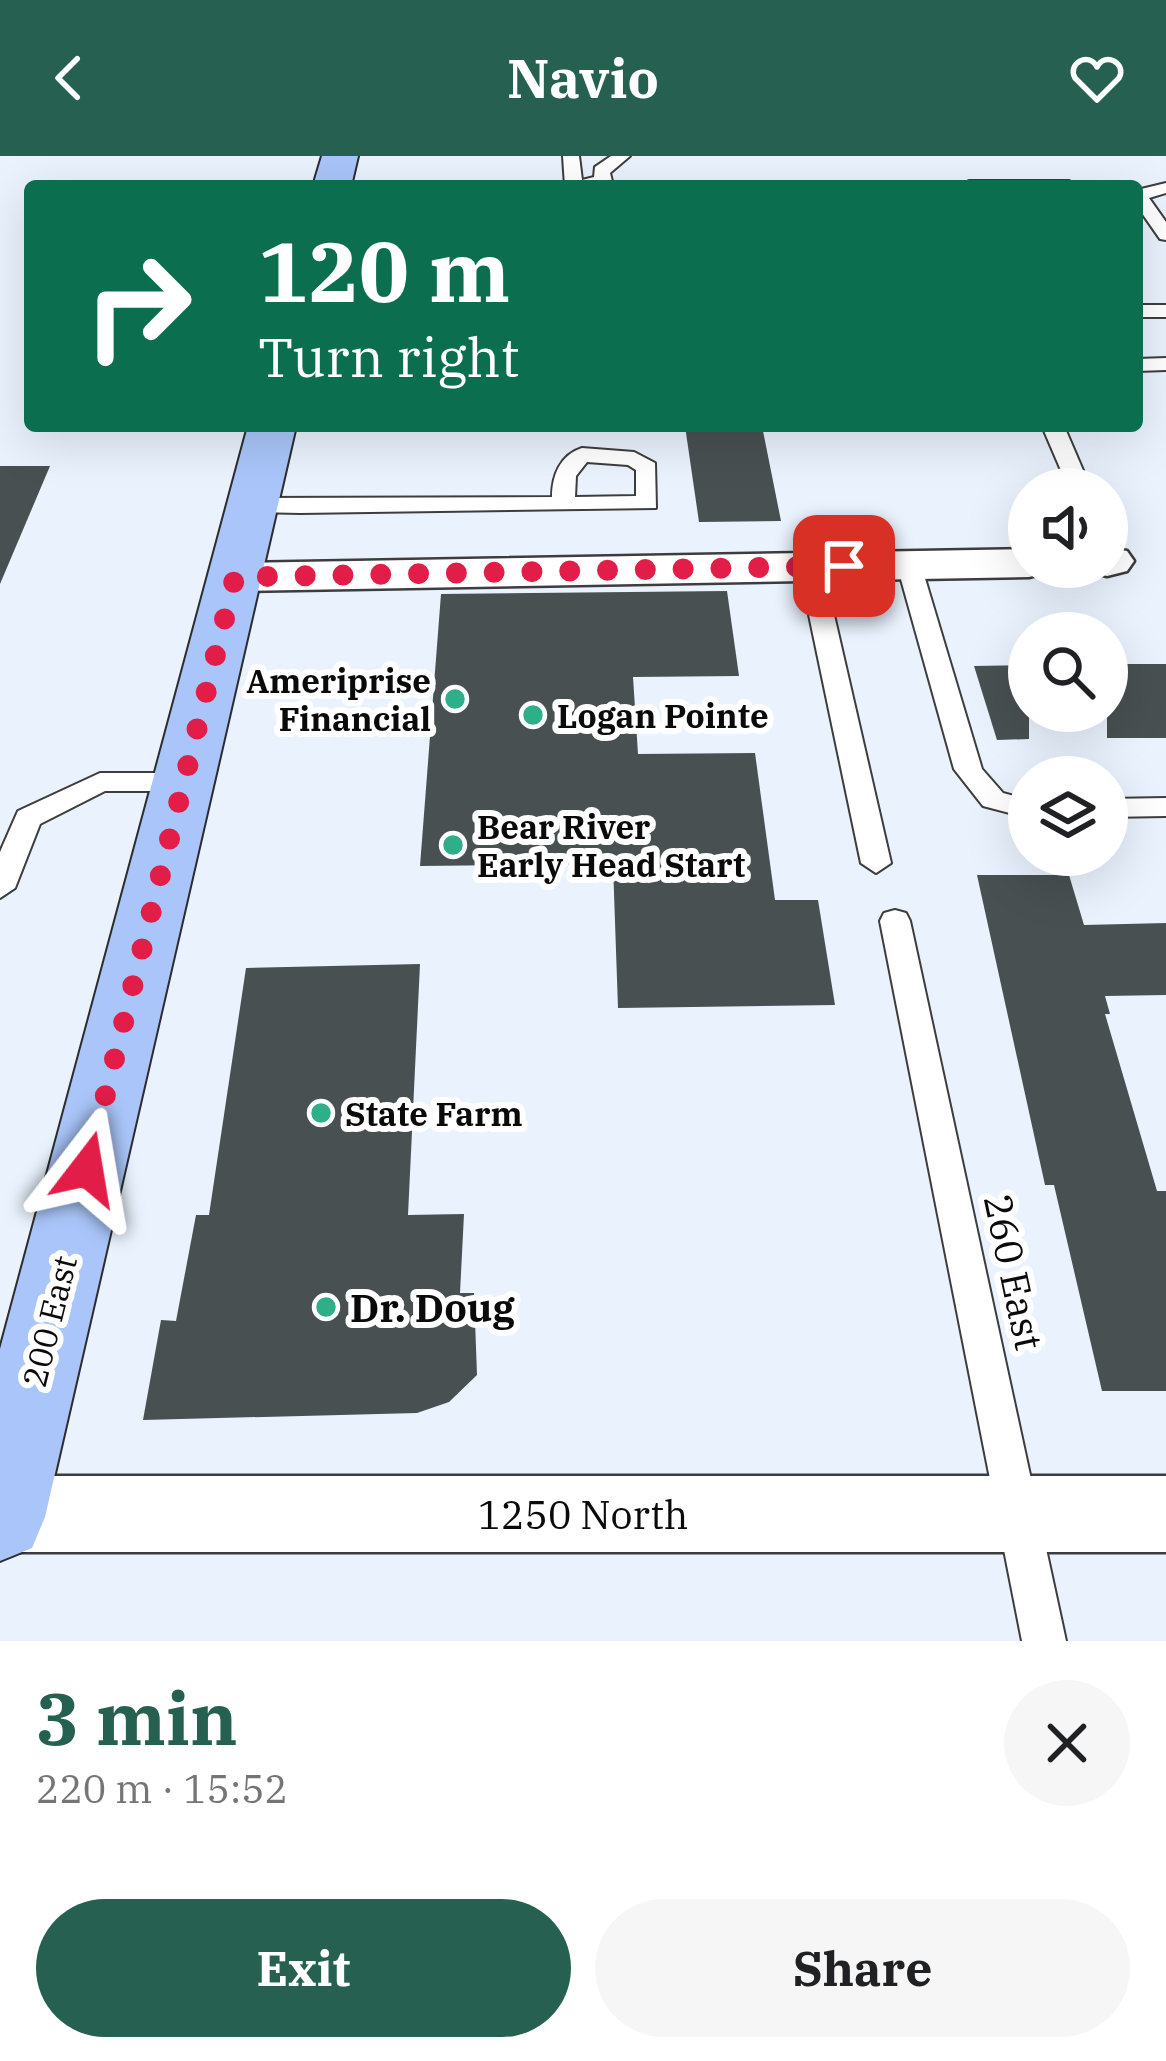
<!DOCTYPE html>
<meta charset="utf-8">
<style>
:root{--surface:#fff;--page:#f6f6f6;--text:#202124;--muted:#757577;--accent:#266051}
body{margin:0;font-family:"IBM Plex Serif",serif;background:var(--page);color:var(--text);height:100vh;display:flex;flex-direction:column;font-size:45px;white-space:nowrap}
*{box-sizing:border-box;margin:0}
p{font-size:39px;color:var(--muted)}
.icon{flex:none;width:66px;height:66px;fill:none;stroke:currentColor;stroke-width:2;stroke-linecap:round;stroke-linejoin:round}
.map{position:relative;height:1485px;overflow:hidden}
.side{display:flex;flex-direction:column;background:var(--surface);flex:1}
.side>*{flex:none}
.banner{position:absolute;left:24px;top:24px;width:1119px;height:252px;border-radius:12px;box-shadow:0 12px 48px #0002;background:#0b6e4f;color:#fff;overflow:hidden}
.tools{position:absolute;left:1008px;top:312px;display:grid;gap:24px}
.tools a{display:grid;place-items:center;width:120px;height:120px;border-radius:50%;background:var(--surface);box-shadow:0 12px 48px #0002;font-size:60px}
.pin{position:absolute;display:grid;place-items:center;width:102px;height:102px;color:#fff;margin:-51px;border-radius:24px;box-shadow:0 6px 18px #0006}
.me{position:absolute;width:132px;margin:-66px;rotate:14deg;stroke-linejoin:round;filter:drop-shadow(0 0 9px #0008)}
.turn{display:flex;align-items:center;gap:42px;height:252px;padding:0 36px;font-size:54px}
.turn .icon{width:156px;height:156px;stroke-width:2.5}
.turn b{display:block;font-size:84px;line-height:102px}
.round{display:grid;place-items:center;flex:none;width:126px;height:126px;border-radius:63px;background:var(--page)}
.summary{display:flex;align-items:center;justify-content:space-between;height:204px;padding:0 36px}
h1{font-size:72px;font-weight:700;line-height:90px;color:var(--accent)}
.cta{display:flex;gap:24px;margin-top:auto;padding:24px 36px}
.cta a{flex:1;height:138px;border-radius:72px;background:var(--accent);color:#fff;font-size:48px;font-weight:700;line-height:138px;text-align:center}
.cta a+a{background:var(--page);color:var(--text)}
header{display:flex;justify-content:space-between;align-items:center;height:156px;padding:0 36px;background:var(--accent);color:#fff;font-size:54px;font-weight:700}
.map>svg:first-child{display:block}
</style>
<header><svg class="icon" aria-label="back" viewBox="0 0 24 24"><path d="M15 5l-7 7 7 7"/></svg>Navio<svg class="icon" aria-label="heart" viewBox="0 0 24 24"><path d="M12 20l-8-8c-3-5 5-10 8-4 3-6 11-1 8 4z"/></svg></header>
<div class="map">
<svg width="1166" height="1485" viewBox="0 0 1166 1485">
<rect width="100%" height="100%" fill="#e9f2fd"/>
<g fill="#485052">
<polygon points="685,270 762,270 781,365 699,366"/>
<polygon points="0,310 50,310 0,428"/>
<polygon points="727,435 739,520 633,521 638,598 755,597 775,744 818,744 835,849 618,852 613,708 420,710 441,438"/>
<rect x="1107" y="508" width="59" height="74"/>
<polygon points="1029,509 1029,583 997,584 974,510"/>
<polygon points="977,719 1069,719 1084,769 1166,767 1166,839 1105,840 1110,858 1105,858 1157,1035 1166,1035 1166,1235 1102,1235 1054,1029 1045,1029"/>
<polygon points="420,808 408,1059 464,1058 460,1137 474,1137 477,1219 449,1246 417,1257 143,1264 161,1164 176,1165 196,1059 209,1059 246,812"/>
</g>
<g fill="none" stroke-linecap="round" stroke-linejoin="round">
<g stroke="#3d3d3d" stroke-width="4">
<g id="lane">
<polygon points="563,0 579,0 582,24 594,21 595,11 611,0 630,0 610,17 612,25 603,30 565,30"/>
<polygon points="969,25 1069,25 1078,30 960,30"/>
<polygon points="1166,27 1166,37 1149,42 1166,66 1166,84 1160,83 1137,50 1137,34"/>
<rect x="1137" y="149" width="29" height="12"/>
<polygon points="1166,202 1166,214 1137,215 1137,203"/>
<polygon points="1042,270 1064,270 1091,333 1069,333"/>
<path d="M582 292 634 296 655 307 656 352 300 357 253 356 242 349 253 342 552 341C552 320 560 299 582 292ZM587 306 628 309 636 314V340L575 341 576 320Z"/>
<polygon points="909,402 921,409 982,613 1003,637 1029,644 1029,662 983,650 954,613 897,409"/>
<polygon points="811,404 823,411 891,707 876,717 861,707 799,411"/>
<polygon points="100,617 184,617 198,626 184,635 105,635 40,668 15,732 0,742 0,696 18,655"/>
<polygon points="1166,642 1166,660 1107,661 1107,643"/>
<polygon points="895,754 906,757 910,765 1066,1485 1022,1485 880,765 884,757"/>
</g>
</g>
<g stroke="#3d3d3d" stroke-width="5">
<g id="street">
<polygon points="1107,392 1127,395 1134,405 1127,415 1107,420 1091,416 1088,411 1107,411"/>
<polygon points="1029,393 1029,411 1049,411 1045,417 1029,421 235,435 219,431 212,421 219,411 235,407"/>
<rect x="1" y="1320" width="1165" height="76"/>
</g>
</g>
<g stroke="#2c2c2c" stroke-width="4">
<g id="secondary">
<polygon points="322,0 358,0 351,30 313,30"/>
<polygon points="248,270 296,270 45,1361 32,1392 0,1405 0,1193"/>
</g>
</g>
<use href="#lane" fill="#fff" fill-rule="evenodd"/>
<use href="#street" fill="#fff" fill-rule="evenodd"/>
<use href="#secondary" fill="#a9c5f9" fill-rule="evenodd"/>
</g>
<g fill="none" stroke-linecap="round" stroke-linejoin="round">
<polyline stroke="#e11d48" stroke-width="21" stroke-dasharray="0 37.8" points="87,1013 235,421 844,410"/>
</g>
<g fill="#2eae89" stroke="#fff" stroke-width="4.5">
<circle cx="455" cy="543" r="12"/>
<circle cx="533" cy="559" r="12"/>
<circle cx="453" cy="689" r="12"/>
<circle cx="321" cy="957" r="12"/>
<circle cx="326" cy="1151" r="12"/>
</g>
<g text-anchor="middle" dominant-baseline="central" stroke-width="12" stroke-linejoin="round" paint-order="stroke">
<g font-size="33" font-weight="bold" fill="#0a0a0a" stroke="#fff" text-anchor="start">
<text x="431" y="524" text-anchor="end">Ameriprise<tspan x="431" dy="38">Financial</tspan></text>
<text x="557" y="559">Logan Pointe</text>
<text x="477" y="670">Bear River<tspan x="477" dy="38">Early Head Start</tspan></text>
<text x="345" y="957">State Farm</text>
</g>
<g font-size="33" fill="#0a0a0a" stroke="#fff">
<text transform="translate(49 1165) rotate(-76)">200 East</text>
</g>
<g font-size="39" fill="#0a0a0a" stroke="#fff">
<text transform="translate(1014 1116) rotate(78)">260 East</text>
<text x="583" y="1358">1250 North</text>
</g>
<g font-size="39" font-weight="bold" fill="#0a0a0a" stroke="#fff" text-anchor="start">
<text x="350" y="1151">Dr. Doug</text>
</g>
</g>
</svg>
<div class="tools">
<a><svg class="icon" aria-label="sound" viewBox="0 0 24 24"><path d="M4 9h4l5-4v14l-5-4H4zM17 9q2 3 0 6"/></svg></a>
<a><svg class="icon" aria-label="search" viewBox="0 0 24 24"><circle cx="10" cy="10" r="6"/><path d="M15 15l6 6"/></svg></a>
<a><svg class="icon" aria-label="layers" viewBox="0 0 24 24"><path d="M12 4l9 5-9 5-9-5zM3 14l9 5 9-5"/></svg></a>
</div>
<div class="pin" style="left:844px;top:410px;background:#d93025"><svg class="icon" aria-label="arrive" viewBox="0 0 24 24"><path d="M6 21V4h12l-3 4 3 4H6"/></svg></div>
<svg class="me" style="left:87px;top:1013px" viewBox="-20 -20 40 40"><path d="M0-17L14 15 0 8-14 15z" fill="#e11d48" stroke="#fff" stroke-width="4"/></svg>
<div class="banner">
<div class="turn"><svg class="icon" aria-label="right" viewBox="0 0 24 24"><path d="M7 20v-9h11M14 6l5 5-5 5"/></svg><div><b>120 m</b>Turn right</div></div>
</div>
</div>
<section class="side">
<div class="summary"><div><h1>3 min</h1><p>220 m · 15:52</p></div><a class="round"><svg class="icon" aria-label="close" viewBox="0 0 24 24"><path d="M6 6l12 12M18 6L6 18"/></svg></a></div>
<div class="cta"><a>Exit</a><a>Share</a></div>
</section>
